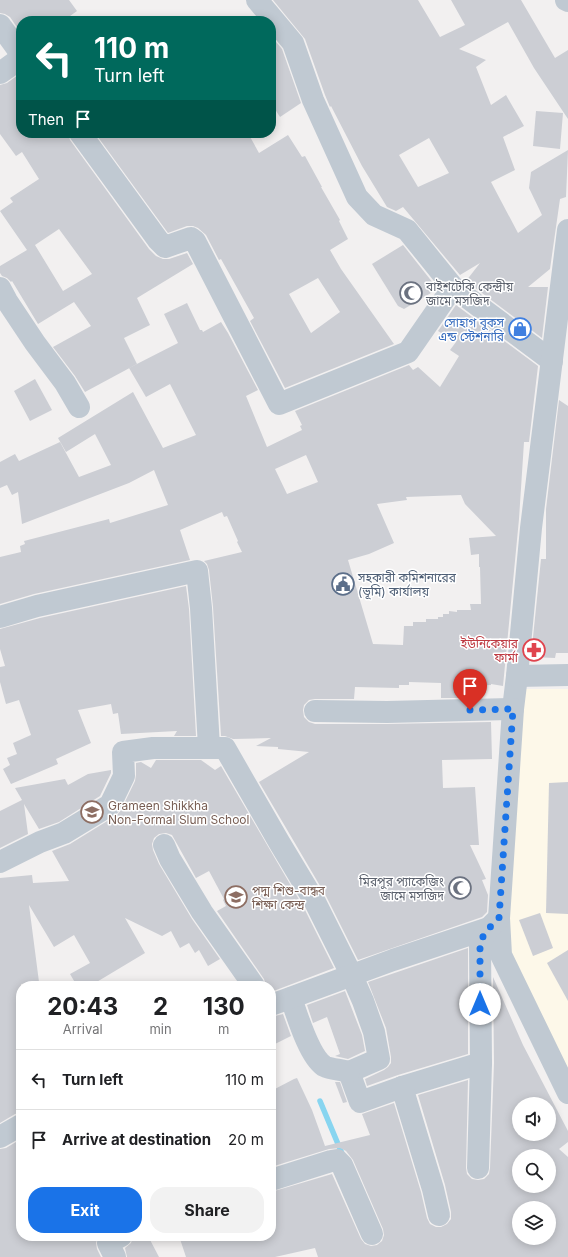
<!DOCTYPE html>
<meta charset="utf-8">
<style>
:root{--surface:#fff;--page:#f2f2f2;--text:#202124;--muted:#757577;--line:#e0e0e0;--accent:#1a73e8}
body{margin:0;font-family:Inter,"Noto Sans Bengali",sans-serif;background:var(--page);color:var(--text);height:100vh;display:flex;flex-direction:column;font-size:15px;white-space:nowrap}
*{box-sizing:border-box;margin:0}
p{font-size:13px;color:var(--muted)}
.icon{flex:none;width:22px;height:22px;fill:none;stroke:currentColor;stroke-width:2;stroke-linecap:round;stroke-linejoin:round}
.map{position:relative;flex:1;overflow:hidden}
.drawer{position:absolute;left:16px;top:981px;width:260px;height:260px;display:flex;flex-direction:column;background:var(--surface);border-radius:16px;box-shadow:0 2px 10px #0003}
.drawer>*{flex:none}
.top-card{position:absolute;left:16px;top:16px;width:260px;height:122px;border-radius:16px;box-shadow:0 2px 10px #0003;background:#00695c;color:#fff;overflow:hidden}
.buttons{position:absolute;left:512px;top:1097px;display:grid;gap:8px}
.buttons a{display:grid;place-items:center;width:44px;height:44px;border-radius:50%;background:var(--surface);box-shadow:0 2px 10px #0003;font-size:20px}
.pin{position:absolute;display:grid;place-items:center;width:34px;height:34px;color:#fff;margin:-41px -17px;border-radius:50% 50% 50% 0;rotate:-45deg;box-shadow:0 0 4px #0007}
.pin .icon{rotate:45deg}
.me{position:absolute;width:44px;margin:-22px;rotate:0deg;stroke-linejoin:round;filter:drop-shadow(0 0 3px #0008)}
.turn{display:flex;align-items:center;gap:14px;height:84px;padding:0 12px;font-size:18px}
.turn .icon{width:52px;height:52px;stroke-width:2.5}
.turn b{display:block;font-size:28px;line-height:34px}
.then{display:flex;align-items:center;height:38px;padding:0 12px;background:#0003;gap:8px;font-size:15px}
.eta{display:flex;justify-content:space-evenly;align-items:center;height:68px;text-align:center}
.eta b{font-size:24px;font-weight:700;line-height:28px}
.cta{display:flex;gap:8px;margin-top:auto;padding:8px 12px}
.cta a{flex:1;height:46px;border-radius:16px;background:var(--accent);color:#fff;font-size:16px;font-weight:700;line-height:46px;text-align:center}
.cta a+a{background:var(--page);color:var(--text)}
ul{padding:0;list-style:none}
li{display:flex;align-items:center;gap:12px;height:60px;padding:0 12px;border-top:1px solid var(--line)}
li div{flex:1}
li b{display:block;font-size:15px}
li em{font-style:normal}
.map>svg:first-child{display:block}
</style>
<div class="map">
<svg width="568" height="1257" viewBox="0 0 568 1257">
<rect width="100%" height="100%" fill="#f2f0f0"/>
<polygon fill="#fdf8e9" points="522,689 568,689 568,1082 506,952"/>
<g fill="none" stroke-linecap="round" stroke-linejoin="round">
<polyline stroke="#88d5f0" stroke-width="5.5" points="320,1101 343,1156"/>
</g>
<g fill="#ccced4" fill-rule="evenodd">
<polygon points="0,0 69,0 77,11 63,21 21,21 21,33 10,17 5,14 0,13"/>
<path d="M273 0H418L440 37 465 25 451 0H521L555 58 568 50V119L534 68 508 22 459 49 486 60 476 67 491 105 506 95 524 126 503 137 515 170 491 182 518 233 542 215 529 188 531 172 568 150 566 197 560 199 550 269 528 287H548L542 338 466 281 480 263 460 275 403 207 396 211 387 207 362 166 331 106 330 107 325 95 305 39ZM429 138 449 173 418 187 399 155Z"/>
<polygon points="271,36 282,49 301,103 280,117 271,103"/>
<path d="M21 73V133H68L70 140 149 249 156 256 163 259H169L187 253 193 264 137 298 150 325 124 338 137 364 85 392 75 376 53 347 91 326 74 302 38 324 12 281 11 282 7 278 2 276 0 273V266L27 250 0 211 13 202 10 198 39 179 22 152 16 156 0 134V85L7 83ZM59 229 92 274 63 291 35 245 32 247Z"/>
<polygon points="536,111 563,113 560,149 533,146"/>
<path d="M95 133H248L259 153 288 135 302 157 305 156 322 187H321L340 220 339 221 348 239 330 250 341 269 394 344 285 388 250 321 254 318 221 259 219 260 206 235 198 228 193 226H187L168 233ZM318 278 340 312 311 333 289 294Z"/>
<polygon points="403,245 437,288 436,290 404,309 398,306 372,264"/>
<path d="M187 303 200 330H202L203 332 221 322 228 333 258 390 246 396 267 447 302 430 300 426 302 425 295 411 409 365 413 370 418 367 440 387 459 356 450 350 456 342 438 331 456 305 538 366 529 442H524L519 519 503 686 491 684V685L462 686V698H441V683L409 682V685H399V688L355 687 354 699H315L309 700 304 705 303 710 304 717 309 722 315 724H387L491 722 492 759 442 760 443 788 475 787 479 845H470L486 879 482 880 488 895 487 912 482 917 358 960 326 896 259 782 309 752 278 749V747L256 746 271 738 233 739 225 736H221L213 607 209 570 207 564 204 561 242 552 237 542 238 541 227 516 224 517 222 512 180 530 190 560 34 594 0 604V557L21 552 20 546 25 544 24 541 109 519 110 523 168 505 154 470 129 483 22 524 18 492 12 495 7 485 0 488V462L15 454 19 461 60 442 79 477 111 465 95 434 66 452 58 438 133 392 163 448 196 435 170 384 146 397 129 368 178 343 164 314ZM306 455 318 482 287 494 275 469ZM461 495 465 504 496 536 469 538 471 555 479 554V567H480L481 604H470L471 610H457V612L449 611V614H443V617H438V619H426V622H413V626H404L403 645 373 644 348 560 369 554 394 543 377 504 407 500 406 497Z"/>
<polygon points="35,379 52,410 30,421 14,391"/>
<polygon points="559,400 568,406 568,653 556,653 555,658 531,657 541,559 546,559 546,509"/>
<polygon points="186,586 189,609 196,736 174,736 177,731 121,734 118,713 113,714 111,704 78,710 91,743 56,759 58,764 11,784 3,769 10,765 7,758 17,754 13,743 31,735 19,700 6,704 0,682 0,667 5,666 0,649 0,629 40,618"/>
<polygon points="156,760 201,760 215,770 221,766 304,908 334,968 271,992 271,986 266,986 264,979 217,911 226,906 223,900 224,899 209,871 196,878 172,835 166,833 159,834 154,838 152,844 153,850 159,864 192,919 220,959 208,966 199,950 195,953 189,943 180,948 171,931 162,936 125,918 145,953 90,986 77,986 70,974 90,963 74,935 54,947 29,905 39,982 21,984 21,1113 15,1114 0,1123 0,878 32,875 33,883 69,881 52,851 70,844 117,815 121,810 135,781 136,775 136,763 141,762 151,768"/>
<polygon points="111,770 111,773 100,796 59,822 39,829 24,804 28,834 0,848 0,811 22,800 15,788 65,779 68,785 88,774"/>
<polygon points="568,782 568,914 546,913 549,783"/>
<polygon points="540,913 553,948 533,956 519,920"/>
<polygon points="468,948 468,1054 398,1075 367,1086 365,1079 384,1070 388,1067 391,1063 391,1057 386,1028 368,982"/>
<polygon points="568,950 568,1001 547,963"/>
<path d="M493 977 523 1045 568 1131V1142L559 1149 568 1157V1257H318L315 1248 275 1257H186L179 1236H271V1192L332 1174 361 1239 365 1244 371 1246 377 1245 382 1241 384 1235 383 1229 353 1160 346 1151 340 1148 329 1149 271 1167V1091L294 1079 297 1078 312 1110 325 1146 370 1135 362 1114 394 1103 421 1192 427 1218 430 1224 436 1227H441L447 1224 451 1219V1212L445 1185 418 1095 468 1080 466 1168 467 1174 472 1179 478 1180 484 1179 489 1174 490 1168 494 1063ZM519 1104H549V1134H519ZM519 1156H549V1186H519ZM519 1208H549V1238H519Z"/>
<polygon points="345,991 362,1035 365,1051 348,1059 335,1056 340,1054 327,1017 313,1023 307,1005"/>
<polygon points="283,1014 291,1036 271,1046 271,1017"/>
<polygon points="335,1082 340,1082 347,1102 343,1103"/>
<polygon points="21,1139 21,1236 98,1236 96,1243 97,1249 101,1257 0,1257 0,1149 6,1148"/>
<polygon points="133,1236 148,1236 159,1257 127,1257 125,1248 131,1243"/>
</g>
<g fill="none" stroke-linecap="round" stroke-linejoin="round">
<g stroke="#c0c9d2" stroke-width="22">
<polyline points="257,0 293,43 313,100 357,197 374,215 407,230 453,287 552,361"/>
<polyline points="566,0 568,1"/>
<polyline points="0,25 21,54"/>
<polyline points="0,73 21,58"/>
<polyline points="80,133 158,240 165,247 191,238 195,241 279,404 408,352 453,287"/>
<polyline points="568,230 531,528 517,676 513,709 499,918 501,955 568,1093"/>
<polyline points="0,288 7,301 35,343 65,383 79,407"/>
<polyline points="0,617 37,606 197,571 201,608 209,747"/>
<polyline points="517,676 568,675"/>
<polyline points="315,711 387,712 513,709"/>
<polyline points="164,845 170,859 202,912 254,986"/>
<polyline points="0,862 40,842 64,833 110,805 124,776 123,752 153,748 225,748 279,842 315,902 352,976 363,1001 374,1032 379,1059 349,1072 360,1102 402,1087 481,1063"/>
<path d="M291 998C297 1015 309 1056 324 1066 332 1070 341 1069 349 1072"/>
<polyline points="271,1005 393,960 489,928"/>
<polyline points="402,1087 433,1189 439,1215"/>
<polyline points="0,1137 21,1125"/>
<path d="M478 1168 481 1063 480 944C483 933 491 926 499 918"/>
<polyline points="271,1180 331,1161 337,1160 342,1165 372,1234"/>
<polyline points="115,1257 108,1243 121,1236"/>
</g>
</g>
<g fill="none" stroke-linecap="round" stroke-linejoin="round">
<path stroke="#1a73e8" stroke-width="7" stroke-dasharray="0 12.6" d="M470 710 513 709 499 918C491 926 483 933 480 944V1004"/>
</g>
<defs>
<g id="mosque-ring" transform="scale(1.15)"><circle r="9.5" fill="#fff" stroke="#6b7280" stroke-width="1.5"/><path d="M3.5-4.9A6 6 0 1 0 3.5 4.9A5 5 0 1 1 3.5-4.9Z" fill="#6b7280"/></g>
<g id="shop-ring" transform="scale(1.15)"><circle r="9.5" fill="#fff" stroke="#3f7fe0" stroke-width="1.5"/><path d="M-5-2.5h2.3a2.7 3.5 0 0 1 5.4 0H5L5.5 6h-11ZM-1.5-2.5h3a1.5 2.3 0 0 0-3 0Z" fill="#3f7fe0"/></g>
<g id="civic-ring" transform="scale(1.15)"><circle r="9.5" fill="#fff" stroke="#5c6f8a" stroke-width="1.5"/><path d="M-.6-6.5H3V-4.5H.6V-3L4-1V1h2V6H-6V1h2V-1L-.6-3ZM-1.2 2.5V6h2.4V2.5Z" fill="#5c6f8a"/></g>
<g id="pharmacy-ring" transform="scale(1.15)"><circle r="9.5" fill="#fff" stroke="#e0444e" stroke-width="1.5"/><path d="M-2-6h4v4h4v4h-4v4h-4v-4h-4v-4h4Z" fill="#e0444e"/></g>
<g id="school-ring" transform="scale(1.15)"><circle r="9.5" fill="#fff" stroke="#8d6e63" stroke-width="1.5"/><path d="M0-5L7-2L0 1L-7-2ZM-4 1L0 2.5L4 1V4Q0 6-4 4Z" fill="#8d6e63"/></g>
</defs>
<g fill-rule="evenodd">
<use href="#mosque-ring" x="411" y="293"/>
<use href="#shop-ring" x="520" y="329"/>
<use href="#civic-ring" x="343" y="584"/>
<use href="#pharmacy-ring" x="534" y="650"/>
<use href="#school-ring" x="92" y="812"/>
<use href="#mosque-ring" x="460" y="888"/>
<use href="#school-ring" x="236" y="897"/>
</g>
<g text-anchor="middle" dominant-baseline="central" stroke-width="3" stroke-linejoin="round" paint-order="stroke">
<g font-size="12" fill="#5b616d" stroke="#fff" text-anchor="start">
<text x="426" y="286">বাইশটেকি কেন্দ্রীয়<tspan x="426" dy="14">জামে মসজিদ</tspan></text>
<text x="444" y="881" text-anchor="end">মিরপুর প্যাকেজিং<tspan x="444" dy="14">জামে মসজিদ</tspan></text>
</g>
<g font-size="12" fill="#366cbe" stroke="#fff" text-anchor="end">
<text x="504" y="322">সোহাগ বুকস<tspan x="504" dy="14">এন্ড স্টেশনারি</tspan></text>
</g>
<g font-size="12" fill="#4e5e75" stroke="#fff" text-anchor="start">
<text x="358" y="577">সহকারী কমিশনারের<tspan x="358" dy="14">(ভূমি) কার্যালয়</tspan></text>
</g>
<g font-size="12" fill="#be3a42" stroke="#fff" text-anchor="end">
<text x="518" y="643">ইউনিকেয়ার<tspan x="518" dy="14">ফার্মা</tspan></text>
</g>
<g font-size="12" fill="#785e54" stroke="#fff" text-anchor="start">
<text x="108" y="805">Grameen Shikkha<tspan x="108" dy="14">Non-Formal Slum School</tspan></text>
<text x="252" y="890">পদ্ম শিশু-বান্ধব<tspan x="252" dy="14">শিক্ষা কেন্দ্র</tspan></text>
</g>
</g>
</svg>
<div class="buttons">
<a><svg class="icon" aria-label="sound" viewBox="0 0 24 24"><path d="M4 9h4l5-4v14l-5-4H4zM17 9q2 3 0 6"/></svg></a>
<a><svg class="icon" aria-label="search" viewBox="0 0 24 24"><circle cx="10" cy="10" r="6"/><path d="M15 15l6 6"/></svg></a>
<a><svg class="icon" aria-label="layers" viewBox="0 0 24 24"><path d="M12 4l9 5-9 5-9-5zM3 14l9 5 9-5"/></svg></a>
</div>
<div class="pin" style="left:470px;top:710px;background:#d93025"><svg class="icon" aria-label="arrive" viewBox="0 0 24 24"><path d="M6 21V4h12l-3 4 3 4H6"/></svg></div>
<svg class="me" style="left:480px;top:1004px" viewBox="-20 -20 40 40"><circle r="19" fill="#fff"/><path d="M0-13L10 11 0 6-10 11z" fill="#1a73e8"/></svg>
<div class="top-card">
<div class="turn"><svg class="icon" aria-label="left" viewBox="0 0 24 24"><path d="M17 20v-9H6M10 6l-5 5 5 5"/></svg><div><b>110 m</b>Turn left</div></div>
<div class="then">Then<svg class="icon" aria-label="arrive" viewBox="0 0 24 24"><path d="M6 21V4h12l-3 4 3 4H6"/></svg></div>
</div>
<section class="drawer">
<div class="eta">
<div><b>20:43</b><p>Arrival</p></div>
<div><b>2</b><p>min</p></div>
<div><b>130</b><p>m</p></div>
</div>
<ul>
<li><svg class="icon" aria-label="left" viewBox="0 0 24 24"><path d="M17 20v-9H6M10 6l-5 5 5 5"/></svg><div><b>Turn left</b></div><em>110 m</em></li>
<li><svg class="icon" aria-label="arrive" viewBox="0 0 24 24"><path d="M6 21V4h12l-3 4 3 4H6"/></svg><div><b>Arrive at destination</b></div><em>20 m</em></li>
</ul>
<div class="cta"><a>Exit</a><a>Share</a></div>
</section>
</div>
